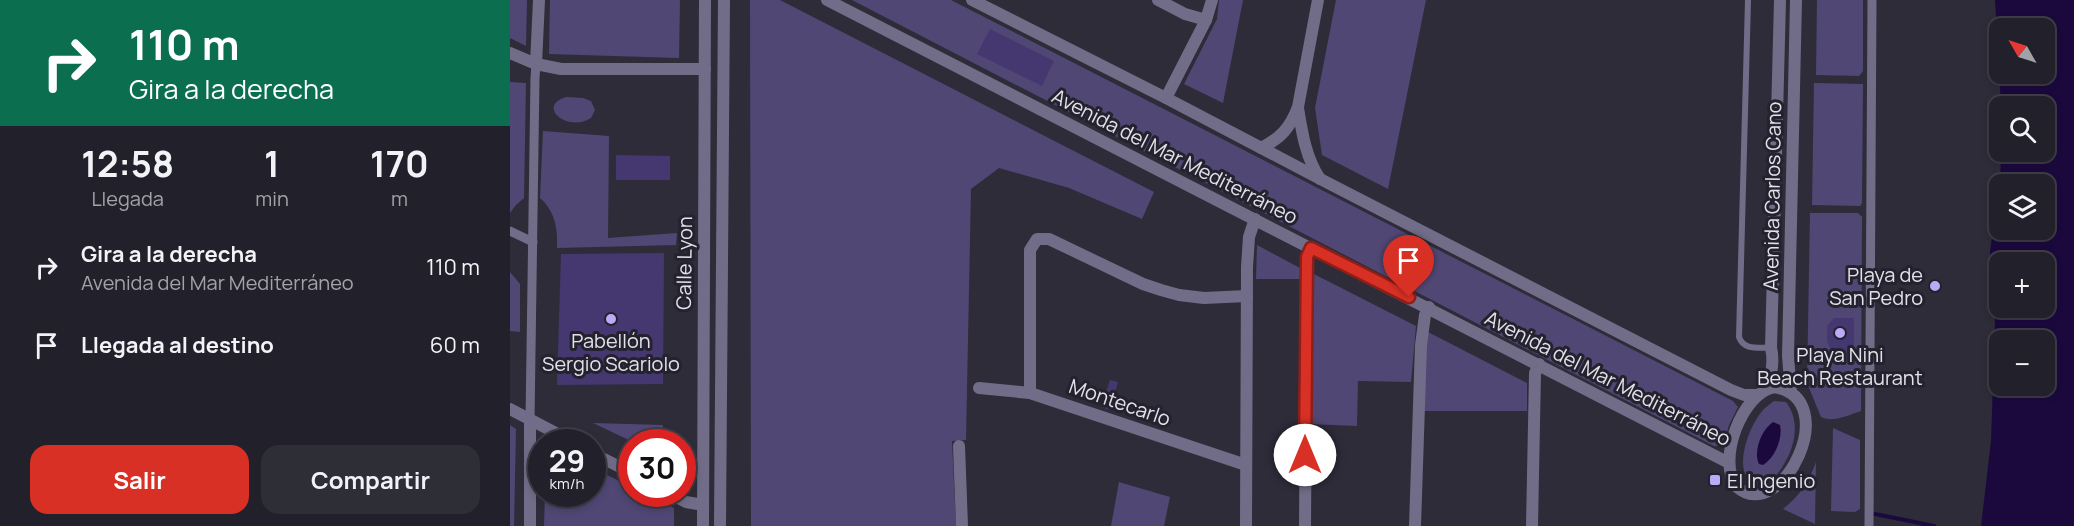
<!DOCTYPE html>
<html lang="es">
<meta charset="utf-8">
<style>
:root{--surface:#22212b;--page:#2e2e37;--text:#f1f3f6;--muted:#a2a3a9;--line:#3f3e47;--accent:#d93025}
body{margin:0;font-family:Manrope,sans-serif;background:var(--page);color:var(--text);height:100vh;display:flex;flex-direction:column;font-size:22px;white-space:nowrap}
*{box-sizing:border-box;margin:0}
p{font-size:20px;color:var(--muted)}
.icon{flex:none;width:33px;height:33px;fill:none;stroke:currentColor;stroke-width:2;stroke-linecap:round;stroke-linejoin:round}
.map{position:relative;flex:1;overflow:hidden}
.sheet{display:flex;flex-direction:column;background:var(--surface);width:510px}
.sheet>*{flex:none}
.top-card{background:#0b6e4f;color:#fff;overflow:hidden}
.needle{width:39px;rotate:309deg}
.tools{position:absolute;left:1479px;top:18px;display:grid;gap:12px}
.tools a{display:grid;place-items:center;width:66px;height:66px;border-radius:12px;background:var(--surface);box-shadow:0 3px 9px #0003,0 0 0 2px var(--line);font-size:30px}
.speed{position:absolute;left:18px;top:429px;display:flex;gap:12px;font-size:30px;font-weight:700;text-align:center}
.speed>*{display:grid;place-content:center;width:78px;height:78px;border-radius:50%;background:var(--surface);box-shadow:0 3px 9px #0003,0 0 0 2px var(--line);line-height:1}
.speed small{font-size:15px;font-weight:400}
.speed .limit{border:9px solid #d22;background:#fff;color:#111}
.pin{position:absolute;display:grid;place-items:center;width:51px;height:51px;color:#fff;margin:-62px -26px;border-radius:50% 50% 50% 0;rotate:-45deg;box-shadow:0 0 6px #0007}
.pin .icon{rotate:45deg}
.me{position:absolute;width:66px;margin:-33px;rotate:0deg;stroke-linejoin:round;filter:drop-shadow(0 0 4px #0008)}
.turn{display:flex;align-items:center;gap:21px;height:126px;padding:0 30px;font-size:27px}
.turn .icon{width:78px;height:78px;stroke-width:2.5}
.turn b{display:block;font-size:42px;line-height:51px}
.eta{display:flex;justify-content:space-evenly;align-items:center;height:102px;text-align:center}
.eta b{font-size:36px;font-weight:700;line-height:42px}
.button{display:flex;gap:12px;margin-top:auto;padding:12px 30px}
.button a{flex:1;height:69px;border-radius:18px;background:var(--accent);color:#fff;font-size:24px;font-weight:700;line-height:69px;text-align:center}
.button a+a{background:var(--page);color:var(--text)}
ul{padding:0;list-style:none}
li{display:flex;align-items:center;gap:18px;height:78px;padding:0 30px}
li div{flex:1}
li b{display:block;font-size:22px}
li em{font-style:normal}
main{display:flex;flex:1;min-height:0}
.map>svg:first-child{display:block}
</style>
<main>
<section class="sheet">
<div class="top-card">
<div class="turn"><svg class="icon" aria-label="right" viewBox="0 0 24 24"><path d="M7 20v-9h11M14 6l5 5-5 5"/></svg><div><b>110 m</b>Gira a la derecha</div></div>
</div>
<div class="eta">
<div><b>12:58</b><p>Llegada</p></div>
<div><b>1</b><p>min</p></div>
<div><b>170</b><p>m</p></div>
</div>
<ul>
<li><svg class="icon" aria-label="right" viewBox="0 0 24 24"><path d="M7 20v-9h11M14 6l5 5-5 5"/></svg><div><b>Gira a la derecha</b><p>Avenida del Mar Mediterráneo</p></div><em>110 m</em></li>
<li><svg class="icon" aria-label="arrive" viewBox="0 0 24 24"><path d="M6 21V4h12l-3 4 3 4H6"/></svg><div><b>Llegada al destino</b></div><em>60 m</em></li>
</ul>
<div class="button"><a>Salir</a><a>Compartir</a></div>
</section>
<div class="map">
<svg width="1564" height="526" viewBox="0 0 1564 526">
<rect width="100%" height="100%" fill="#2e2c39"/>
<g fill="#504775">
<polygon points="0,0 17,0 16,46 0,38"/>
<polygon points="40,0 170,0 169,58 39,54"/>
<polygon points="240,0 270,0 644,192 632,219 559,188 489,168 461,189 456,440 442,441 446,526 241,526"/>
<polygon points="342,0 441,0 1223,401 1228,407 1219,425 1214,442 1210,446 1204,446"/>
<polygon points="709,0 733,0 713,103 674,84 707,19"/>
<polygon points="826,0 916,0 878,189 812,155 805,108"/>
<polygon points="1307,0 1353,0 1353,71 1349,76 1306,75"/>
<polygon points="0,82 16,83 14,198 6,205 0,213"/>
<polygon points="1304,83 1353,84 1352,203 1350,206 1302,205"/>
<path d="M56 97 73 98 81 101 85 110 81 118C57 133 26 106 56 97Z"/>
<path d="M33 131 99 136 98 238 167 233 166 245 47 248C48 229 45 211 30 198Z"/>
<path d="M1300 213H1348L1352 217 1351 411C1338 415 1324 423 1311 417L1297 383Z"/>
<polygon points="747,245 790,268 790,279 746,279"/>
<polygon points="0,272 10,284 10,332 0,331"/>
<polygon points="800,272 906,326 901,382 848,381 847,426 799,424"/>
<polygon points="916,331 1017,383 1017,411 914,411"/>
<path d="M1264 401 1276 402C1297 429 1277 471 1252 488 1218 481 1237 428 1253 410 1256 407 1260 404 1264 401Z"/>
<polygon points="83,423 153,425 152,442 123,442"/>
<polygon points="0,425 6,429 4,526 0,526"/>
<polygon points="1323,428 1350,440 1350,509 1345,512 1321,511"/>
<path d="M1306 462 1305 524 1273 509C1290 496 1299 481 1306 462Z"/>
<polygon points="83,468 121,487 122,494 135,494 164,508 164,526 34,526 35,494 82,494"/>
<polygon points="609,482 660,497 654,526 601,526"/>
</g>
<g fill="#1b093e" fill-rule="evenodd">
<path d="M1485 0H1564V526H1471L1481 441 1485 321 1480 251 1490 185V230H1534V184H1490L1491 152H1534V106H1491ZM1490 28H1534V74H1490ZM1490 262H1534V308H1490ZM1490 340H1534V386H1490Z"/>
<path d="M1263 422 1270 425C1273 438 1265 458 1253 465L1249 464C1243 452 1251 430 1263 422Z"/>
</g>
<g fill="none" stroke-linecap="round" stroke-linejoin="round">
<polyline stroke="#1b093e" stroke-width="4" points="1365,514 1424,526"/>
</g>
<g fill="#453871">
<polygon points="480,29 544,61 532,86 467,54"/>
<polygon points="106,155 160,156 160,180 106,180"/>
<polygon points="154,253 153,384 47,385 51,254"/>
<polygon points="1324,318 1344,318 1344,352 1328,354 1321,351 1317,340 1317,326"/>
<polygon points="600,380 608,382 600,410 591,407"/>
</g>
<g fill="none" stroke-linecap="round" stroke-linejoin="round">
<path stroke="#716d88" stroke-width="6" d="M1238 0 1229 337C1234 351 1249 347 1261 348"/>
<g stroke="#716d88" stroke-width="9">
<polyline points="0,231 23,242"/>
<polyline points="20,420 25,78 26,64"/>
<polyline points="1359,526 1362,0"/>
</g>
<g stroke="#716d88" stroke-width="12">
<polyline points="648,0 675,14 696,20"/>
<polyline points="0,53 26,64 51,69 195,69"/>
<polyline points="26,64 29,0"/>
<polyline points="656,98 696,20 702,0"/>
<path d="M788 108C792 133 796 158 810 179"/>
<path d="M751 148C771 138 780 128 788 107L808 0"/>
<polyline points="469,388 520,393 736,465"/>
<polyline points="520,393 520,250 527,239 539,239 633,284 651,290 669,295 694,298 737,296"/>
<polyline points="0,409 63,442"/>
<polyline points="449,446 452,526"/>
<polyline points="82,453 122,473"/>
<polyline points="160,494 176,502 193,505"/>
<polyline points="20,526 20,420"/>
<polyline points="736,526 737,267 739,237 745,219"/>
<polyline points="795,526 797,257 801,248"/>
<polyline points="905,526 911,345 915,315 919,307"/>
<polyline points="1022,526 1025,373 1029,364"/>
</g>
<g stroke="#716d88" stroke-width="12">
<polyline points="317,0 1219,463"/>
<polyline points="462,0 656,98 818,183 1221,390 1234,395 1248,395"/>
<path d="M1264 387C1335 398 1271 526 1227 487 1206 461 1232 393 1264 387Z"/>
<path d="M1255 389C1262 378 1264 360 1261 348L1270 0"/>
<polyline points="1281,393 1278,356 1286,0"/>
<polyline points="193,526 195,0"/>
<polyline points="210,526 214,0"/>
</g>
</g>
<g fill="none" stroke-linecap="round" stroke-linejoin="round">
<g stroke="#8d1f18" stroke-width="15">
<polyline id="route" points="795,455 797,257 801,248 899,297"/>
</g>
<use href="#route" stroke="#d93025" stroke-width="10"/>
</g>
<g fill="#b9abf7" stroke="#24222e" stroke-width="2">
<circle cx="1425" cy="286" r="6"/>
<circle cx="101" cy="319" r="6"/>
<circle cx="1330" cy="333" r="6"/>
<rect x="1199" y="474" width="12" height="12" rx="3"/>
</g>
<g text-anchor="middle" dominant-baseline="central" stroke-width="6" stroke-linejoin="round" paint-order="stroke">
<g font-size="20" fill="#e2e1e9" stroke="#24222e">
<text transform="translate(665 156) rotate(27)">Avenida del Mar Mediterráneo</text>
<text transform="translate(1262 196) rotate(-89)">Avenida Carlos Cano</text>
<text transform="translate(174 263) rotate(-89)">Calle Lyon</text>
<text transform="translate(1098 378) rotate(27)">Avenida del Mar Mediterráneo</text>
<text transform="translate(610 402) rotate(19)">Montecarlo</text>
</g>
<g font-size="20" fill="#e2e1e9" stroke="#24222e">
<text x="1413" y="274" text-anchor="end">Playa de<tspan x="1413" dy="23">San Pedro</tspan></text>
<text x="101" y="340">Pabellón<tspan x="101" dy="23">Sergio Scariolo</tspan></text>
<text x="1330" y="354">Playa Nini<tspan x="1330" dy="23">Beach Restaurant</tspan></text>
<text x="1217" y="480" text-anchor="start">El Ingenio</text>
</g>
</g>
</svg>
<div class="tools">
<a><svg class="needle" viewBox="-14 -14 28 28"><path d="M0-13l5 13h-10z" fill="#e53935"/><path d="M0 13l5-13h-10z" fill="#a2a3a9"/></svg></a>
<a><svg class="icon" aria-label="search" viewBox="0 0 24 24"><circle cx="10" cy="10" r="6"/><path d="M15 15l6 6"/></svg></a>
<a><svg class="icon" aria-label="layers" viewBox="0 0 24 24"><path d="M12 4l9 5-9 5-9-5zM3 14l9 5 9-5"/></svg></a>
<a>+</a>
<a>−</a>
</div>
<div class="speed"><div>29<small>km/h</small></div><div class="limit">30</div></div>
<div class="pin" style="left:899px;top:297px;background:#d93025"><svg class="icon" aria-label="arrive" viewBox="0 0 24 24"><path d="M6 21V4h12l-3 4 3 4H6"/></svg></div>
<svg class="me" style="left:795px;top:455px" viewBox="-20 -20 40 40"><circle r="19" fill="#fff"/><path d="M0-13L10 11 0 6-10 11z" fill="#d93025"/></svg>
</div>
</main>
